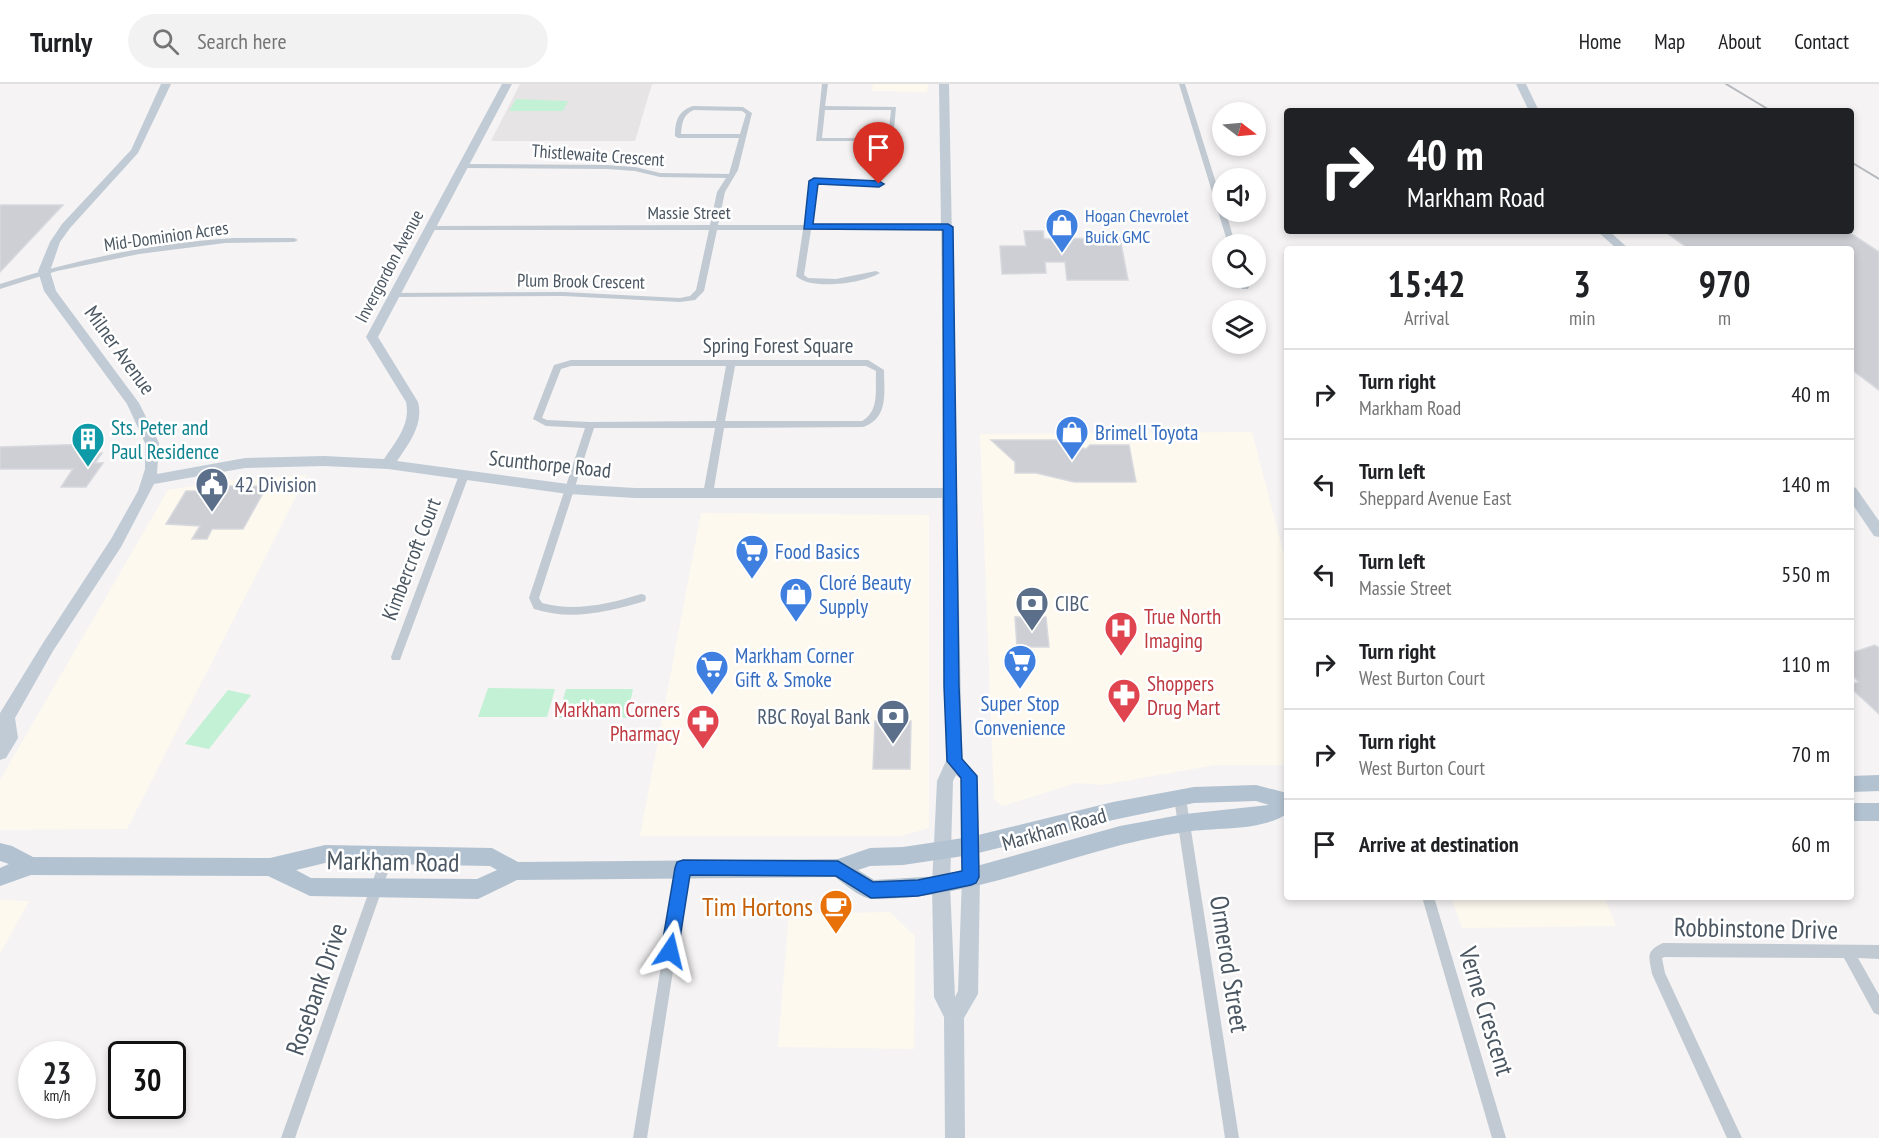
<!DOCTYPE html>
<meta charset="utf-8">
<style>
:root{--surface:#fff;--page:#f2f2f2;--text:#202124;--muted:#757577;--line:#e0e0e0}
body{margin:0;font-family:"PT Sans Narrow",sans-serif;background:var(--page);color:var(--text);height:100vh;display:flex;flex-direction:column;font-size:22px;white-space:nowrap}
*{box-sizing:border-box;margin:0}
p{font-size:20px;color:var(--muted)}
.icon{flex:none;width:33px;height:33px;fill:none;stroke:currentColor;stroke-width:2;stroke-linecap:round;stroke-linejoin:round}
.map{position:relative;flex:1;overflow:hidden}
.side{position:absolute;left:1284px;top:162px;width:570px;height:654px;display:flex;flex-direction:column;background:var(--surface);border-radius:6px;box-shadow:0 3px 9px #0003}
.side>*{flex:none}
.hud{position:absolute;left:1284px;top:24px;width:570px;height:126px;border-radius:6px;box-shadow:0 3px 9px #0003;background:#202124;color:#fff;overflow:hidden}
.needle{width:39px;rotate:106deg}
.buttons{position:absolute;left:1212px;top:18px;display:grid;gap:12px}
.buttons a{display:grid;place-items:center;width:54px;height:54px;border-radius:50%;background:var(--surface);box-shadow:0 3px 9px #0003;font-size:30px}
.speed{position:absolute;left:18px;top:957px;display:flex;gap:12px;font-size:30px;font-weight:700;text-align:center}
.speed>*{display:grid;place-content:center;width:78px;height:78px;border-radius:50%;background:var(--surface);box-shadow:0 3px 9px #0003;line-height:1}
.speed small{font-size:15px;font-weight:400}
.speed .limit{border:3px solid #111;border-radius:9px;background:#fff;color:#111}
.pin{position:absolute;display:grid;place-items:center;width:51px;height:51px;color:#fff;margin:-62px -26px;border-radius:50% 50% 50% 0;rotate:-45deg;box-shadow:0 0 6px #0007}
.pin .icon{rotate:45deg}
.me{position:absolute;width:66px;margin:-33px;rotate:10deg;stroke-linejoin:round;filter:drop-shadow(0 0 4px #0008)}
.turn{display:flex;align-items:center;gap:21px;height:126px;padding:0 24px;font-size:27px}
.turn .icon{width:78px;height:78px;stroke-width:2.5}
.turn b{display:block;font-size:42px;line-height:51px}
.eta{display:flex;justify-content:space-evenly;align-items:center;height:102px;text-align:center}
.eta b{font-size:36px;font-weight:700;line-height:42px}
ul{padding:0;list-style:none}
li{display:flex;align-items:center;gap:18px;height:90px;padding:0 24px;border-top:2px solid var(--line)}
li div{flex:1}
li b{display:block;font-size:22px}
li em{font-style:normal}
header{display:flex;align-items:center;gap:36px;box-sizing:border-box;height:84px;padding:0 30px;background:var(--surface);border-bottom:2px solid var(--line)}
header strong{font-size:28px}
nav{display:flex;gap:33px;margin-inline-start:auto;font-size:21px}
.search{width:420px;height:54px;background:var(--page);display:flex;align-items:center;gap:15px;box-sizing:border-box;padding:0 21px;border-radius:33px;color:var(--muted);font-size:22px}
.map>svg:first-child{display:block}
</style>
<header>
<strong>Turnly</strong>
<div class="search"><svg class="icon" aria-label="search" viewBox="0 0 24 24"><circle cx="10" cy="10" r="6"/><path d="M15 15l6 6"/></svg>Search here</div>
<nav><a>Home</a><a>Map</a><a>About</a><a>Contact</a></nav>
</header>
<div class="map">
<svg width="1879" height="1054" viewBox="0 0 1879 1054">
<rect width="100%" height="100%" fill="#f5f3f3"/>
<g fill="#fdf9ef">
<polygon points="873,0 928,0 927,8 872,7"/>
<polygon points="1252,348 1287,482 1287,681 1215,681 1102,701 1076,699 1002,722 994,715 980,350"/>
<polygon points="307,391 127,745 0,746 0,696 168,406 238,395"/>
<polygon points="701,429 929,431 929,744 901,752 640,752"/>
<polygon points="1451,813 1604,813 1616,842 1462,844"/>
<polygon points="0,816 29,817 0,870"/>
<polygon points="890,828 915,852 914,965 778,963 789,830"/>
</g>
<polygon fill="#e6e4e5" points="520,0 652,0 635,57 491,57"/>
<g fill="#c3f1d5">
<polygon points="516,15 568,17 563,27 509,27"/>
<polygon points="488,604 555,605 547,633 478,633"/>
<polygon points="566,605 633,605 627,634 558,634"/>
<polygon points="228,606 251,611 209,665 185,660"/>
</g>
<g fill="#cdcfd5" stroke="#d7d9de" stroke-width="1.5">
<polygon points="0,121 63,121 0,188"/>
<polygon points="1024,147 1043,147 1044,155 1120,154 1128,196 1067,196 1065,178 1045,178 1046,189 1002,190 1000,162 1026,162"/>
<polygon points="1664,147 1847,147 1879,168 1879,306 1851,285 1851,165 1689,165"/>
<polygon points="991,356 1074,356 1075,362 1086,365 1090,361 1129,361 1136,398 1074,398 1036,389 1015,389 1015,378"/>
<polygon points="92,360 96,362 91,369 102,369 95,379 103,379 86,403 61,403 73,385 0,385 0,363"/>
<polygon points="223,402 267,402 243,445 212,445 207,455 192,455 200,442 166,440 186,407 216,407"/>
<polygon points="1024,524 1036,524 1036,533 1046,533 1049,563 1017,563 1015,533 1025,533"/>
<polygon points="1875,561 1879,564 1879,630 1851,604 1851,600 1859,598 1851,590 1851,569"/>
<polygon points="875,637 911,637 910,685 873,685"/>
</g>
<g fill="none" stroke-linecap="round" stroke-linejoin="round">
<g fill="#c1cad2" fill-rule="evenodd">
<path d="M822 0H828L825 22 896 23 893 57H816ZM825 26H891L888 54H822Z"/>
<polygon points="1179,0 1185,0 1222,118 1222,128 1226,128 1235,160 1228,160"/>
<path d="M693 22 743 23 752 29 738 86 725 108 718 141H804L810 97 814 95 879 98 883 100 879 102 817 99 811 141H948L952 143 948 145 811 146 804 191 808 194 836 195 876 187 880 189C864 199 811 207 796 192L803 146H717L704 207 695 216 680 218 563 212 394 213 390 211 394 209 563 208 680 214 690 212 696 206 709 146H430L426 144 430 142 710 141 717 108 726 94 660 93 635 87 607 85 464 84 461 82 464 80 607 81 635 83 660 89 729 90 739 54H678L675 52C675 37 678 27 693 22ZM694 26 742 27 746 30 740 50H681C682 39 683 30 694 26Z"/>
<path d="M234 154H294L298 156 294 158 225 159 139 170 57 187 0 205V200C76 175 154 159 234 154Z"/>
<polygon points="1238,194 1246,194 1249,203 1248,205 1242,205"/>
<path d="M571 276H868L884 286C884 309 889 334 863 343L724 344 713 410 708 413 703 410 715 344H594L539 514 542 519C575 528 609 520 641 510L645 511 646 514 645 517C608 528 571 537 534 525L529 514 585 344 546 342 533 335 554 281ZM571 282H726L716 337 590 338 547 336 542 334 561 285ZM735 282H866L876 287C875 305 880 327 862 337H725Z"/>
<polygon points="464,388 469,391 401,573 400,576 392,576 391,573 459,391"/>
<polygon points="1180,709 1184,710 1186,714 1239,1054 1225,1054 1174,714 1176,710"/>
<polygon points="388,765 392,767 394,771 295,1054 281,1054 382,771 384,767"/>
<polygon points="683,778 687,780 689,784 647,1054 633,1054 677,784 679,780"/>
<polygon points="1422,813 1434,813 1506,1054 1492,1054"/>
<path d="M1663 859 1879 861V875L1858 874 1879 911V931L1874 929 1844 874 1665 873 1662 874 1665 889 1742 1054H1727L1652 890C1649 873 1645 867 1663 859Z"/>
</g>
<g fill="#c1cbd6" fill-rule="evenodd">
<path d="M161 0H171L138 69 70 144 60 158 50 187 56 207 139 319 159 359 157 390 245 374 324 372 384 375C396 357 411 340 406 318L366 253 502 0H512L378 253 418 318C424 340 409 359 397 377L568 400 635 404H943L944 359 939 0H949L962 674 977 692 980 793 978 910 964 934 965 1054H945L944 933 934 913 932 801 937 697 946 677 942 414H635L568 410 388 385 324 382 245 384 154 400 121 463 53 567 15 634 18 654 6 674 0 676V629L43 559 111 455 138 407 145 385V359L127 320 44 207 38 187 50 158 62 140 131 66ZM956 691 961 695 962 793 958 907 955 913 950 801 953 697Z"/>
<polygon points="1516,0 1526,0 1539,27 1529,27"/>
<polygon points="1597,147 1609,147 1629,165 1617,165"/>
<polygon points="1851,402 1856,404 1879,437 1879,453 1874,452 1851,418"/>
</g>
<g fill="#b3c2d1" fill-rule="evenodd">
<polygon points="1879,691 1879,707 1851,708 1851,692"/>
<path d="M1256 701 1287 709V730C1258 748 1218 743 1185 748 1080 763 981 815 874 815 861 815 846 801 835 793L517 796 478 815 310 812 268 792 31 791 0 802V784L9 780 0 777V759L12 762 33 773 270 774 325 761 492 764 518 778 838 775 870 764 903 763 970 753 1113 718 1194 703ZM1256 717 1269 721 1185 730 1120 742 941 792 874 796 858 786 870 782 903 781 970 771 1113 736 1194 719ZM325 779 490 782 497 786 477 795 311 794 296 786Z"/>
<rect x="1851" y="719" width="28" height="18"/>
</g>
<g stroke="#b5b8bd" stroke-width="2">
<polyline points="1726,0 1771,27"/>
<polyline points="1851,78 1879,95"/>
</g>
</g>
<polygon fill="#1a73e8" stroke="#114b97" stroke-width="1.5" points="814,94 879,97 884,100 879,103 818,100 813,140 948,140 953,143 959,602 962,675 977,692 979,793 976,799 971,801 918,812 871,814 836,792 690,791 678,867 676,873 670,875 664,873 661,867 675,784 677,778 683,776 838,777 873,798 918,796 962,787 961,694 947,677 944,602 943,146 804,145 809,97"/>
<defs>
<g id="shop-pin" transform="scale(1.725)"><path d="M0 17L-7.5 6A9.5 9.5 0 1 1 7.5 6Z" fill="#3f7fe0" stroke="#fff"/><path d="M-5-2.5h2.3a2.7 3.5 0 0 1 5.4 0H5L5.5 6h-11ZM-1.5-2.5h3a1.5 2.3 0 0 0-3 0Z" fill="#fff"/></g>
<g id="building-pin" transform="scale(1.725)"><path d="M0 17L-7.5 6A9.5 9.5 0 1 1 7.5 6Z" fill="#0f9aa8" stroke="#fff"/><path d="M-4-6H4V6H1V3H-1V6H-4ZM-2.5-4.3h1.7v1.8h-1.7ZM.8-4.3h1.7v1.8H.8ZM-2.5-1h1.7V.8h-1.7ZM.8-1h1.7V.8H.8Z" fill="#fff"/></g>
<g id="civic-pin" transform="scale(1.725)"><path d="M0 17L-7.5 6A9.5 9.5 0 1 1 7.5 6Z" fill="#5c6f8a" stroke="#fff"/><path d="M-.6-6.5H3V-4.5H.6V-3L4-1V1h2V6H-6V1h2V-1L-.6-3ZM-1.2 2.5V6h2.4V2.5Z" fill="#fff"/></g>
<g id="supermarket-pin" transform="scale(1.725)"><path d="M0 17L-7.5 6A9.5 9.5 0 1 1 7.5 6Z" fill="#3f7fe0" stroke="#fff"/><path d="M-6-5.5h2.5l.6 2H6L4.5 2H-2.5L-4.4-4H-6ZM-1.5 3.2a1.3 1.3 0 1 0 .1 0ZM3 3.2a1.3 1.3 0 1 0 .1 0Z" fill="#fff"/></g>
<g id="bank-pin" transform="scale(1.725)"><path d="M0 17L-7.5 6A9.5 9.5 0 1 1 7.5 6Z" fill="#5c6f8a" stroke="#fff"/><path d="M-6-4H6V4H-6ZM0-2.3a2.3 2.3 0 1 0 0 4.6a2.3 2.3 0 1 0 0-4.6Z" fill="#fff"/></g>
<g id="hospital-pin" transform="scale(1.725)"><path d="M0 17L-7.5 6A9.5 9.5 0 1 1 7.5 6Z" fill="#e0444e" stroke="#fff"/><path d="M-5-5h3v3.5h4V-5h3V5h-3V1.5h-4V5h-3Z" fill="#fff"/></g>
<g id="pharmacy-pin" transform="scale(1.725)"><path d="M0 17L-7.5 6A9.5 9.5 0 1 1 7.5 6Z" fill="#e0444e" stroke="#fff"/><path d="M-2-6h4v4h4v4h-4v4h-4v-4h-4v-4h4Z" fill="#fff"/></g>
<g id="cafe-pin" transform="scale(1.725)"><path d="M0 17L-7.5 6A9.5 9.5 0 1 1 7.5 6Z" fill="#e8710a" stroke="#fff"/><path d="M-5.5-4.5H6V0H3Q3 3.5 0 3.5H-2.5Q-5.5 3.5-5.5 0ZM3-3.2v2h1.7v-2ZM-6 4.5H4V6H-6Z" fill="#fff"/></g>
</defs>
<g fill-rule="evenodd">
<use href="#shop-pin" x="1062" y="141"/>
<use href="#shop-pin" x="1072" y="348"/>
<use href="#building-pin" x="88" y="355"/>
<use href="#civic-pin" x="212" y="400"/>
<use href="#supermarket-pin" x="752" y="467"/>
<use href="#shop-pin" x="796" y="510"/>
<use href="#bank-pin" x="1032" y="519"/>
<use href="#hospital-pin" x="1121" y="544"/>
<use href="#supermarket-pin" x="1020" y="577"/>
<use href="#supermarket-pin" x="712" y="583"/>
<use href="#pharmacy-pin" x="1124" y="611"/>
<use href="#bank-pin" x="893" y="632"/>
<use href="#pharmacy-pin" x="703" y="637"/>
<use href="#cafe-pin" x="836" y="822"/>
</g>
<g text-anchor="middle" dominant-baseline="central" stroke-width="5" stroke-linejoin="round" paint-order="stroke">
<g font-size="18" fill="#4a5661" stroke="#fff">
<text transform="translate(598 71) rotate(4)">Thistlewaite Crescent</text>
<text x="689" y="128">Massie Street</text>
<text transform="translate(166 152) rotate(-8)">Mid-Dominion Acres</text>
<text transform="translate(389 182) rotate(-62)">Invergordon Avenue</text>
<text transform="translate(581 197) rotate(1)">Plum Brook Crescent</text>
</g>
<g font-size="18" fill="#366cbe" stroke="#fff" text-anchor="start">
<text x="1085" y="131">Hogan Chevrolet<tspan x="1085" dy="21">Buick GMC</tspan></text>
</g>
<g font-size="21" fill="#4a5661" stroke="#fff">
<text x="778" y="261">Spring Forest Square</text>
<text transform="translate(120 266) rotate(54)">Milner Avenue</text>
<text transform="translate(550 380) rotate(6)">Scunthorpe Road</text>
<text transform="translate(411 475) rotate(-69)">Kimbercroft Court</text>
<text transform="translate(1054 745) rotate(-16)">Markham Road</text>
</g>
<g font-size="21" fill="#0d838f" stroke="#fff" text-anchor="start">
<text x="111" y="343">Sts. Peter and<tspan x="111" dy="24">Paul Residence</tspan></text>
</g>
<g font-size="21" fill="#366cbe" stroke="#fff" text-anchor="start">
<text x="1095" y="348">Brimell Toyota</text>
<text x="775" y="467">Food Basics</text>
<text x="819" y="498">Cloré Beauty<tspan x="819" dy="24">Supply</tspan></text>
<text x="735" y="571">Markham Corner<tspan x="735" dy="24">Gift &amp; Smoke</tspan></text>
<text x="1020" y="619" text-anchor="middle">Super Stop<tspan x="1020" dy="24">Convenience</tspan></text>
</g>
<g font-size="21" fill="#4e5e75" stroke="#fff" text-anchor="start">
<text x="235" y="400">42 Division</text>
<text x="1055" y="519">CIBC</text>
<text x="870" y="632" text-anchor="end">RBC Royal Bank</text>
</g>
<g font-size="21" fill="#be3a42" stroke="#fff" text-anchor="start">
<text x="1144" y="532">True North<tspan x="1144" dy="24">Imaging</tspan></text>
<text x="1147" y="599">Shoppers<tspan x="1147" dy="24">Drug Mart</tspan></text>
<text x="680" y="625" text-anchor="end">Markham Corners<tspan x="680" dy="24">Pharmacy</tspan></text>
</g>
<g font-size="26" fill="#4a5661" stroke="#fff">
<text transform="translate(393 777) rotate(1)">Markham Road</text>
<text transform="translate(1756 844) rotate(1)">Robbinstone Drive</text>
<text transform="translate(1230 880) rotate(81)">Ormerod Street</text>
<text transform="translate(316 905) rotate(-71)">Rosebank Drive</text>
<text transform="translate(1487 927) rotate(73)">Verne Crescent</text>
</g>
<g font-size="26" fill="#c56008" stroke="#fff" text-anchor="end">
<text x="813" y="822">Tim Hortons</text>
</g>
</g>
</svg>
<div class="buttons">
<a><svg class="needle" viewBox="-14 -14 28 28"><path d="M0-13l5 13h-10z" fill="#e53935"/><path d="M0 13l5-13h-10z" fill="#757577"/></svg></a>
<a><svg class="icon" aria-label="sound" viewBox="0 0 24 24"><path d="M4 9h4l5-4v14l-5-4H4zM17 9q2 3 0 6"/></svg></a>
<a><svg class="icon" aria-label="search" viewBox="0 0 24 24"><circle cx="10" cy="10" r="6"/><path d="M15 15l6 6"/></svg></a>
<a><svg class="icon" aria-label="layers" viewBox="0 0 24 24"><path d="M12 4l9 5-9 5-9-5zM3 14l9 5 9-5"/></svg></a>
</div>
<div class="speed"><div>23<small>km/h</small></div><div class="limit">30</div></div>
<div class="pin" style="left:879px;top:100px;background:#d93025"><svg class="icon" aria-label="arrive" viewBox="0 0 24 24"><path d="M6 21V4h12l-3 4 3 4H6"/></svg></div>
<svg class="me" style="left:670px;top:867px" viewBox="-20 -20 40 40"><path d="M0-17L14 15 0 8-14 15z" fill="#1a73e8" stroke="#fff" stroke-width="4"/></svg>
<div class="hud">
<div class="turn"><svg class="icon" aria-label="right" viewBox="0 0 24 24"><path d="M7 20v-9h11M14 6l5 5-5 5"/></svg><div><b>40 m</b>Markham Road</div></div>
</div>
<section class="side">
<div class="eta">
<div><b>15:42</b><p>Arrival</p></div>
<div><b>3</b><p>min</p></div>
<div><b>970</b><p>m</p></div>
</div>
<ul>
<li><svg class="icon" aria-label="right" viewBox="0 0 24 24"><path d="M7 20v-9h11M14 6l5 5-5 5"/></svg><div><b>Turn right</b><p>Markham Road</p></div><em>40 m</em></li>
<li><svg class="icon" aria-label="left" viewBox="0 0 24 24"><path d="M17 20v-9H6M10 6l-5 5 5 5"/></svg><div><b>Turn left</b><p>Sheppard Avenue East</p></div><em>140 m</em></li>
<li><svg class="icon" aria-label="left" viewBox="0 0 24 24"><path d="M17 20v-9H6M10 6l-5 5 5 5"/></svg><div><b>Turn left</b><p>Massie Street</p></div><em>550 m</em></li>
<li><svg class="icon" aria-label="right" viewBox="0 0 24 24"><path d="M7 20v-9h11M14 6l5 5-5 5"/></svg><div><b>Turn right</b><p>West Burton Court</p></div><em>110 m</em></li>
<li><svg class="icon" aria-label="right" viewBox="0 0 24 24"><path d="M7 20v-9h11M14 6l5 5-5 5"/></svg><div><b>Turn right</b><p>West Burton Court</p></div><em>70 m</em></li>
<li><svg class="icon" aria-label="arrive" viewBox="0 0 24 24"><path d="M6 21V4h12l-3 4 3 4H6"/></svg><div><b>Arrive at destination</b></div><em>60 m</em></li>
</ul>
</section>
</div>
